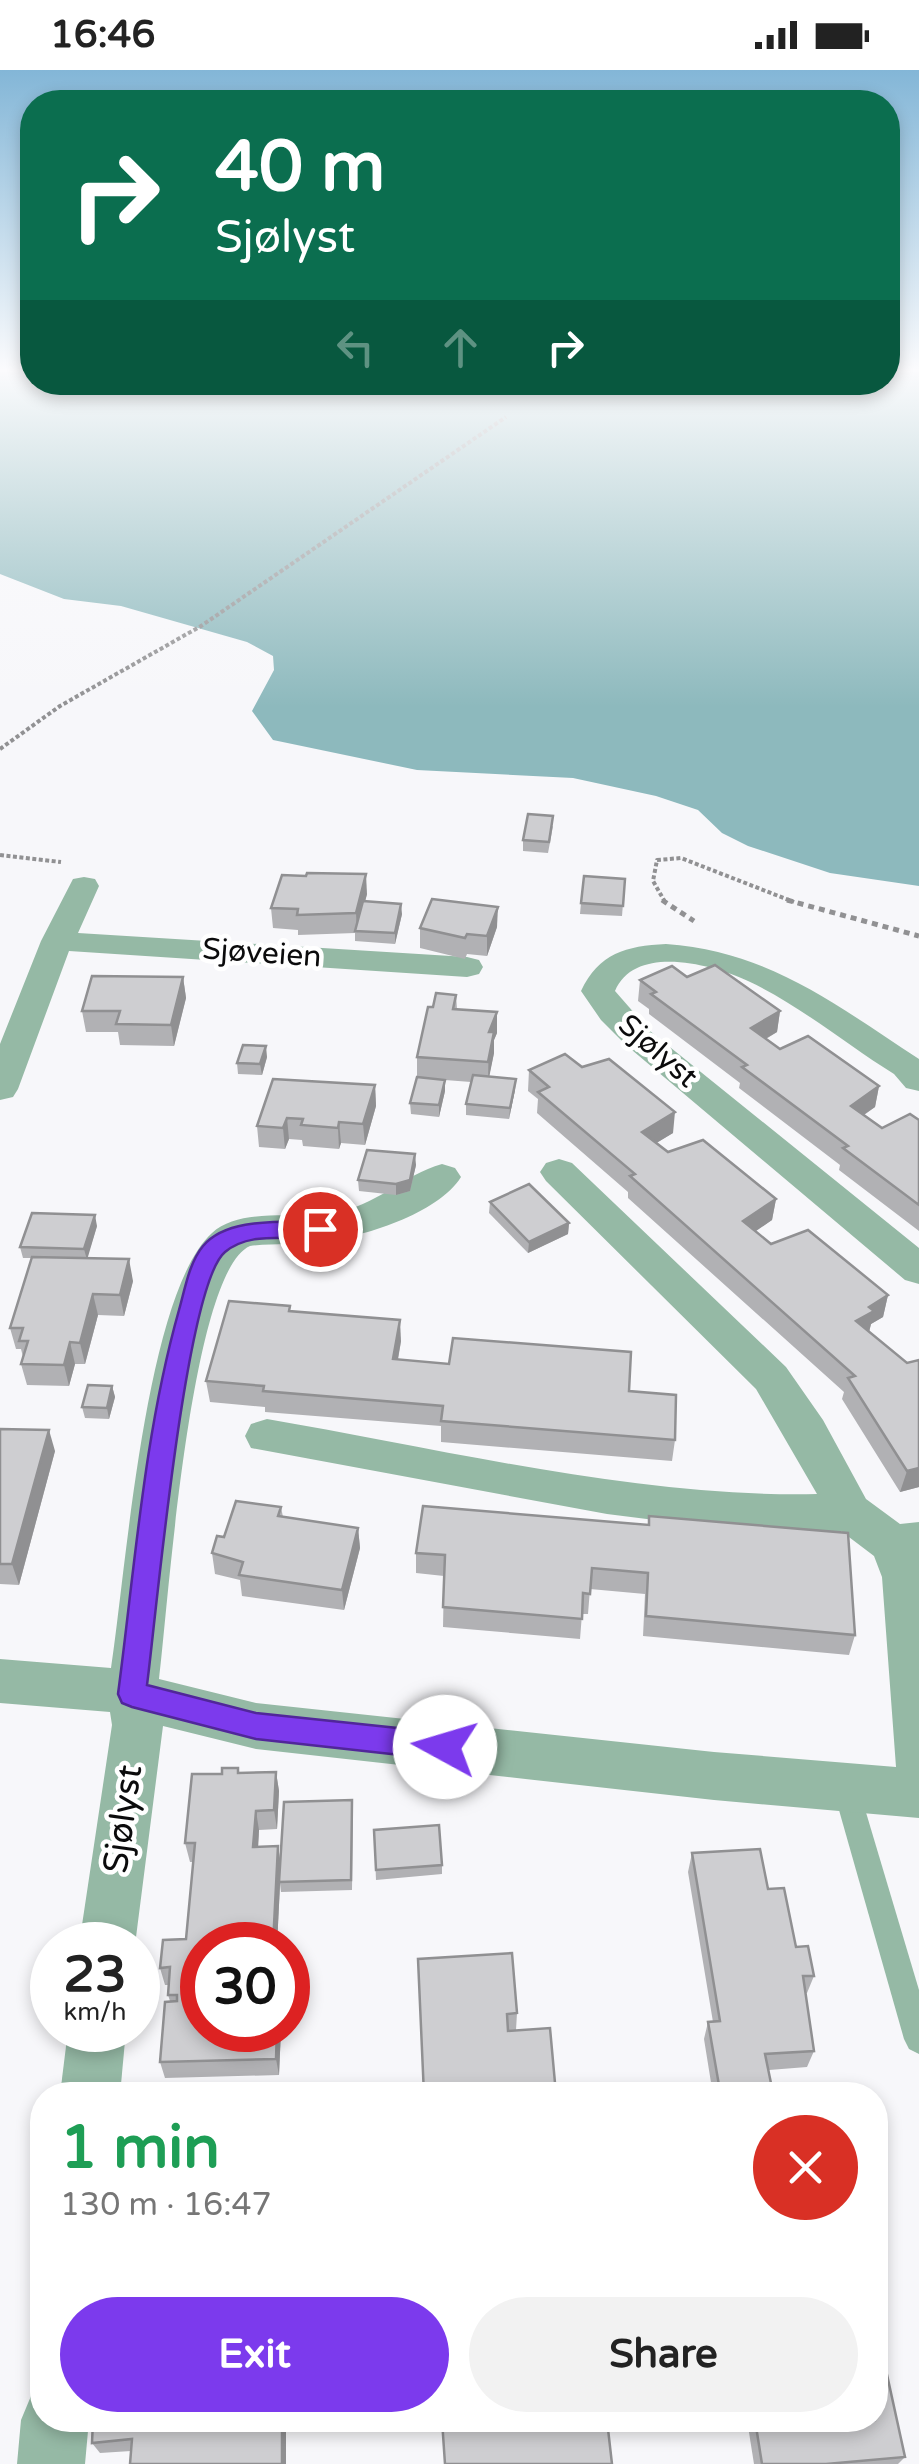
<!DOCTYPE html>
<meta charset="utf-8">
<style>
:root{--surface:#fff;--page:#f2f2f2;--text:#222;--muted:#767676;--accent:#7c3aed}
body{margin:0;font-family:"Varela Round",sans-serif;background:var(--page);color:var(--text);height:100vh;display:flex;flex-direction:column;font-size:38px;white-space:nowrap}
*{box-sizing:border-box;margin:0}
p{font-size:32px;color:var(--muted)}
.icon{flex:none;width:55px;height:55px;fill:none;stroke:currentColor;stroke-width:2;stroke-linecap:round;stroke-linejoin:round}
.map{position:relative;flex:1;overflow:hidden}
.details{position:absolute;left:30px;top:2012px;width:858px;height:350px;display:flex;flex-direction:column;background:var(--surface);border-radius:40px;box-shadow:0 5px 15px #0003}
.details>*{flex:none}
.guide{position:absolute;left:20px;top:20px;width:880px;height:305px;border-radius:40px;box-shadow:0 5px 15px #0003;background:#0b6e4f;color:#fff;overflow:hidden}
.speed{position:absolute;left:30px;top:1852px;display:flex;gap:20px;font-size:50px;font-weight:700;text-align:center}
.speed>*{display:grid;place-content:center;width:130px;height:130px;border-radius:50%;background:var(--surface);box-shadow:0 5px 15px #0003;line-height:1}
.speed small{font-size:25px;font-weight:400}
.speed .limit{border:15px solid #d22;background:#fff;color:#111}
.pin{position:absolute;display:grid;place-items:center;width:85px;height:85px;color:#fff;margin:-42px;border:5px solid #fff;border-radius:50%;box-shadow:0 2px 10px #0007}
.me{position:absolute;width:110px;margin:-55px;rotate:276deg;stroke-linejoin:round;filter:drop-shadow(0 0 8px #0008)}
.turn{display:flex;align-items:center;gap:35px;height:210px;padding:0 30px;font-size:45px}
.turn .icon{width:130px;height:130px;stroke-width:2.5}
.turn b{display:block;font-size:70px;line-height:85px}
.lanes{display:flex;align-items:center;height:95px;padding:0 30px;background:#0003;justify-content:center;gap:50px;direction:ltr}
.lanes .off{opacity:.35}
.round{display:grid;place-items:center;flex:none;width:105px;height:105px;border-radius:52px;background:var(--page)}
.head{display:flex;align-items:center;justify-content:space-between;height:170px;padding:0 30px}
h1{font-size:60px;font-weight:700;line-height:75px;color:#1e9e55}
.cta{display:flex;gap:20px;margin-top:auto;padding:20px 30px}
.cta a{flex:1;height:115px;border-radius:60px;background:var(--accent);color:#fff;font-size:40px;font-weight:700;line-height:115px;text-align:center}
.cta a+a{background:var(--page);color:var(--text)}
.status{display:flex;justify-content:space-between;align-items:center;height:70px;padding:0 50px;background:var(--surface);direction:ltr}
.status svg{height:28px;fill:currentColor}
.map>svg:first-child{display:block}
</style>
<div class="status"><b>16:46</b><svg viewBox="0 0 49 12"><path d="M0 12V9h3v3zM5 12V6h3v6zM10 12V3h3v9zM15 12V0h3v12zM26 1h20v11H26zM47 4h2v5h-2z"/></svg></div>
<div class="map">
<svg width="919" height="2394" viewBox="0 0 919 2394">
<rect width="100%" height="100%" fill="#f7f7fa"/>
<polygon fill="#8db9bd" points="0,302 32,302 32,312 888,312 888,302 919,302 919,816 830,803 748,776 722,763 698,740 656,726 573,708 417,700 273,670 252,641 274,600 273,586 247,572 121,536 64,529 0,504"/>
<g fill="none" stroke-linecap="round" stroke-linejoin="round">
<g stroke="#919193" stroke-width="4" stroke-dasharray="4 2.5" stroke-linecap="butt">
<polyline points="0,679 60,636 201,556 506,347"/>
<polyline points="0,785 61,792"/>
<polyline points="665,832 653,811 657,790 681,788 794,832"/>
</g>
<g stroke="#919193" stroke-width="5" stroke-dasharray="6 5" stroke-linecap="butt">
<polyline points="662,830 694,851"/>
<polyline points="787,830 919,866"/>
</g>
<polygon fill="#95b9a5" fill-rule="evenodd" points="846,1707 855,1710 859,1719 919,1920 919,1984 909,1979 904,1969 833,1719 837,1710"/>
<g fill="#95b9a5" fill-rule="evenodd">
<polygon points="84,807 95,809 99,816 78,863 467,887 479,890 483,897 479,904 467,907 69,881 18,1019 13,1027 0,1030 0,974 41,871 73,809"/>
<path d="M666 874C771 882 834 934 919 989V1021L906 1018 894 1004C847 975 798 934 748 911 711 894 635 874 615 921L650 961 919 1178V1214L905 1210 626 975 601 950 581 921C599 883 626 876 666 874Z"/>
<path d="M559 1089 572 1093 786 1297 823 1350 866 1429 900 1454 919 1452V1748L714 1730 256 1679 163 1656 135 1875H79L112 1655 110 1642 0 1633V1589L111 1598C126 1502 145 1224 212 1163 240 1137 296 1149 331 1144 377 1136 403 1105 442 1094L455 1098 461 1107C438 1144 362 1167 321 1172 297 1175 273 1173 250 1176 190 1202 168 1538 159 1609L256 1633 714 1682 896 1697 882 1507 874 1486 841 1461 758 1463 607 1444 251 1378 245 1366 251 1354 267 1349C442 1379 640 1428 817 1424L756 1319 546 1111 540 1102 546 1093Z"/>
<polygon points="68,1960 126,1960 120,2025 60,2025"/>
<polygon points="42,2321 42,2350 89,2350 85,2394 17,2394 21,2350 31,2326"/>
</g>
</g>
<g fill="#b1b1b4">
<polygon points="553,756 548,783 523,781 523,770"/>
<polygon points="625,809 622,846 580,844 581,833"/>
<polygon points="367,824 365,831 402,844 395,874 355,871 355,863 298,865 298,860 273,858 271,838"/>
<polygon points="497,857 487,886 467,884 465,889 420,878 420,858"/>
<polygon points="183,907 186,928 174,976 120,975 118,962 86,962 82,941"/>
<polygon points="687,907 780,941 777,962 766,969 780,979 879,1016 875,1037 864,1045 882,1058 919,1050 919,1161 839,1100 840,1095 739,1018 740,1013 649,944 649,939 638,931 640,910"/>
<polygon points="456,925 457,939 497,963 494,970 494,983 489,1006 515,1020 509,1049 466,1045 466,1034 471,1012 445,1010 445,1021 439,1047 411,1044 410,1033 417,1007 417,987 433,937"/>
<polygon points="267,987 262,1005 238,1004 237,993"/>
<polygon points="582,997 673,1063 656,1073 668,1082 776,1129 772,1150 755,1161 771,1174 888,1225 883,1247 871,1254 869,1262 907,1293 919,1290 919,1417 900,1422 842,1329 844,1322 628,1128 628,1122 537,1043 538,1029 528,1021 529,1000"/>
<polygon points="375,1015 376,1036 365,1075 341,1073 339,1079 303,1076 302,1070 289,1069 285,1079 259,1077 257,1056"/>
<polygon points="416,1095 410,1121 396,1125 359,1121 358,1110"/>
<polygon points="490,1132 569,1153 568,1164 528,1183 489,1143"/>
<polygon points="97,1156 87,1188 133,1211 124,1246 98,1245 85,1294 75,1294 69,1316 27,1315 21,1294 23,1287 21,1279 16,1279 10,1258 32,1188 23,1188 20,1177"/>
<polygon points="291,1241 401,1271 398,1290 629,1321 675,1370 672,1391 441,1372 441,1356 265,1342 265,1337 210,1332 206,1311"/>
<polygon points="112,1316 115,1327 109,1349 85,1348 82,1337"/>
<polygon points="0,1359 55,1381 19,1515 0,1514"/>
<polygon points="281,1437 283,1447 358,1458 360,1478 344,1540 242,1526 240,1510 215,1504 212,1483 224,1467"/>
<polygon points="649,1446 855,1565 849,1585 643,1566 645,1524 590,1519 588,1544 582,1544 580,1569 443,1557 444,1506 416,1503 416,1483 648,1455"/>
<polygon points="238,1698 239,1703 276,1702 279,1721 277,1759 259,1760 258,1777 280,1794 353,1740 352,1820 281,1822 280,1814 277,1875 202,1875 281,1960 279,2005 165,2008 160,1992 170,1931 168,1925 169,1915 165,1915 160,1898 186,1869 193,1792 190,1792 185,1773 222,1704"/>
<polygon points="374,1760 442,1795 442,1804 376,1810"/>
<polygon points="692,1783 768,1819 796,1877 814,1906 807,1923 806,1923 814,1981 807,1997 769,2000 772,2018 770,2025 713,2025 704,1969 708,1952 713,1952 688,1802"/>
<polygon points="418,1889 517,1943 516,1960 556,2025 424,2025"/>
<polygon points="93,2350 286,2350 286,2394 130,2394 131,2381 100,2383 92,2373"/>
<polygon points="747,2350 875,2350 905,2387 898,2394 754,2394"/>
</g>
<g fill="#909092">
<polygon points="366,804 367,824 357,863 356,843"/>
<polygon points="401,834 402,844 395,874 395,863"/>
<polygon points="498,837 497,857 487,886 487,866"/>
<polygon points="183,907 186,928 174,976 171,955"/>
<polygon points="780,941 777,962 748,979 751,958"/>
<polygon points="497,942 497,963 494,970 494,983 488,1013 489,962"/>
<polygon points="266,976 267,987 262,1005 260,994"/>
<polygon points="516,1009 515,1020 509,1049 510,1038"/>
<polygon points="445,1010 445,1021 439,1047 439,1035"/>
<polygon points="375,1015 376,1036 365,1075 363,1054"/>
<polygon points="879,1016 875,1037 846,1057 851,1036"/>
<polygon points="675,1042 673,1063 640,1083 642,1062"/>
<polygon points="287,1048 289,1069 285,1079 283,1058"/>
<polygon points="339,1052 341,1073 339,1079 338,1058"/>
<polygon points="415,1084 416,1095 410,1121 396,1125 396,1114"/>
<polygon points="776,1129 772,1150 740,1172 743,1151"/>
<polygon points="95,1145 97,1156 87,1190 84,1179"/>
<polygon points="569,1153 568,1164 528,1183 529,1172"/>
<polygon points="129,1189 133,1211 124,1246 120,1225"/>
<polygon points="93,1224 98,1245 85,1294 80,1273"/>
<polygon points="888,1225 883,1247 871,1254 869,1262 856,1251 869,1237"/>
<polygon points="400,1250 401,1271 394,1310 393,1289"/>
<polygon points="70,1272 75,1294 69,1316 64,1295"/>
<polygon points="112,1316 115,1327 109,1349 107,1338"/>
<polygon points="49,1360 55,1381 19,1515 12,1494"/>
<polygon points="919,1398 919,1417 900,1422 907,1401"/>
<polygon points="358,1458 360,1478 344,1540 342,1520"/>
<polygon points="276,1702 279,1721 277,1759 274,1740"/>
<polygon points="256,1741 259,1760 257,1796 253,1777"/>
<polygon points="278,1776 281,1795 277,1875 273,1875"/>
<polygon points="277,1960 281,1960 279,2005 276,1989"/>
<rect x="282" y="2350" width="4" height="44"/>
</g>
<g fill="#ceced1" stroke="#909092" stroke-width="2.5">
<polygon points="528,744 553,746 549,772 523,770"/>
<polygon points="307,803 366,804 356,843 297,845 298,839 271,838 282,805 306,806"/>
<polygon points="584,806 625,809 623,836 581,833"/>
<polygon points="432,829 498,837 487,866 467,864 465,868 420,858"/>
<polygon points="363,831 401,834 395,863 355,861"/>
<polygon points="715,895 780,941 751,958 780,979 808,966 879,1016 851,1036 882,1058 910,1044 919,1050 919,1135 843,1078 848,1076 742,997 747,995 651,924 656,922 640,910 672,896 687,907"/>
<polygon points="92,906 183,907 171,955 116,954 120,941 82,941"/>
<polygon points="436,923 456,925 453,939 497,942 489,962 494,962 488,992 417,987 428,937 433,937"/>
<polygon points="243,975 266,976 260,994 237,993"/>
<polygon points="565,984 582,997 609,989 675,1042 642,1062 668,1082 703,1070 776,1129 743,1151 771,1174 808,1160 888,1225 869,1237 874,1241 856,1251 907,1293 919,1290 919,1398 907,1401 848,1308 855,1306 630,1106 635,1104 538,1022 549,1017 529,1000"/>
<polygon points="473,1005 516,1009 510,1038 466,1034"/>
<polygon points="417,1007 445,1010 439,1035 410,1033"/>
<polygon points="273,1009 375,1015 363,1054 339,1052 338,1058 301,1055 303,1049 287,1048 283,1058 257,1056"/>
<polygon points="367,1080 415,1084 410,1110 396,1114 358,1110"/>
<polygon points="529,1114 569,1153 529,1172 490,1132"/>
<polygon points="32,1143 95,1145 84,1179 20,1177"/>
<polygon points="32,1187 129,1189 120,1225 93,1224 80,1273 70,1272 64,1295 21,1294 28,1271 19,1271 23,1258 10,1258"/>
<polygon points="229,1231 290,1236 289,1241 400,1250 393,1289 449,1294 453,1268 631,1282 629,1321 676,1325 675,1370 441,1351 443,1336 263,1321 264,1316 206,1311"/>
<polygon points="88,1315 112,1316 107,1338 82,1337"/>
<polygon points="0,1359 49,1360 12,1494 0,1494"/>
<polygon points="236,1431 281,1437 278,1446 358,1458 342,1520 239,1505 243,1492 212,1483 217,1466 224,1467"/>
<polygon points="423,1436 649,1455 649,1446 848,1463 855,1565 646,1546 648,1503 592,1498 590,1524 583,1523 582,1549 443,1537 445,1485 416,1483"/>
<polygon points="222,1698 238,1698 238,1703 276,1702 274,1740 256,1741 253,1777 278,1776 273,1875 202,1875 202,1960 277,1960 276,1989 160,1992 165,1932 177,1931 177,1925 168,1925 170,1897 160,1898 163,1870 186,1869 195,1773 185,1773 192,1704 222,1704"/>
<polygon points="352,1730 351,1810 279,1812 284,1732"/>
<polygon points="439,1755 442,1795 376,1800 374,1760"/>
<polygon points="760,1779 768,1819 784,1818 796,1877 808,1876 814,1906 803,1906 814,1981 765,1984 772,2018 720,2021 708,1952 720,1951 692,1783"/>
<polygon points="512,1883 517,1943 507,1944 508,1961 550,1958 556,2024 424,2025 418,1889"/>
<polygon points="875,2259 877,2259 905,2387 826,2394 762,2394 755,2350 875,2350"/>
<polygon points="93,2350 282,2350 282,2394 130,2394 132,2369 92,2373"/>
<polygon points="442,2350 607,2350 612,2394 445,2394"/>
</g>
<linearGradient id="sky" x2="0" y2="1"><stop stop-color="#83b6d7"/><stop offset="0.47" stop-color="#fbfbfd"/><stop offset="1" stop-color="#fbfbfd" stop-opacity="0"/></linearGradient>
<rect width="919" height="637" fill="url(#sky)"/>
<path fill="#7c3aed" stroke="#51269a" stroke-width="2.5" d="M320 1151 331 1159 328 1164C295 1174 254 1158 225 1182 185 1215 156 1548 147 1615L256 1643 445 1663 455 1667 460 1677 455 1686 445 1690 256 1669 132 1637 122 1633 118 1624C135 1496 144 1364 179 1240 185 1219 189 1193 203 1176 228 1146 286 1153 320 1151Z"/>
<g text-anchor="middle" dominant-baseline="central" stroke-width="9" stroke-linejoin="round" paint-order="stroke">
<g font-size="30" fill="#0b0b0c" stroke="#fff">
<text transform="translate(262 883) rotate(4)">Sjøveien</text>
<text transform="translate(658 981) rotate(41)">Sjølyst</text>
</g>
<g font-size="35" fill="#0b0b0c" stroke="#fff">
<text transform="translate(123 1749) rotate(-82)">Sjølyst</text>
</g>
</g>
</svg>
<div class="speed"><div>23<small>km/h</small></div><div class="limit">30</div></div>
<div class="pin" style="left:320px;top:1159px;background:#d93025"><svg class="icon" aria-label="arrive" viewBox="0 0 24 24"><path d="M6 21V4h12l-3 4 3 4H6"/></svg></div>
<svg class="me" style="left:445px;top:1677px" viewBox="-20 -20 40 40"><circle r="19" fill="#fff"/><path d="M0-13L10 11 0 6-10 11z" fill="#7c3aed"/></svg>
<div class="guide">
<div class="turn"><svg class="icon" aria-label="right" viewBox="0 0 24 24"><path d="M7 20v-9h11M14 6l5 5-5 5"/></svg><div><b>40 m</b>Sjølyst</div></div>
<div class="lanes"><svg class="icon off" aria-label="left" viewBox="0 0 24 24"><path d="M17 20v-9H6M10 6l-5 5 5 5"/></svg><svg class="icon off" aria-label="ahead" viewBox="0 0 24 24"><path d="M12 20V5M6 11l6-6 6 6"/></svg><svg class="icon" aria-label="right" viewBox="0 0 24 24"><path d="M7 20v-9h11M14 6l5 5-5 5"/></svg></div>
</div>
<section class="details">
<div class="head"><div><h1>1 min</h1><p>130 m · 16:47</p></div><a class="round" style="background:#d93025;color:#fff"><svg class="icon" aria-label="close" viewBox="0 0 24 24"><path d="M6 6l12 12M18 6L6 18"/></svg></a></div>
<div class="cta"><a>Exit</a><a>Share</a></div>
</section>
</div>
